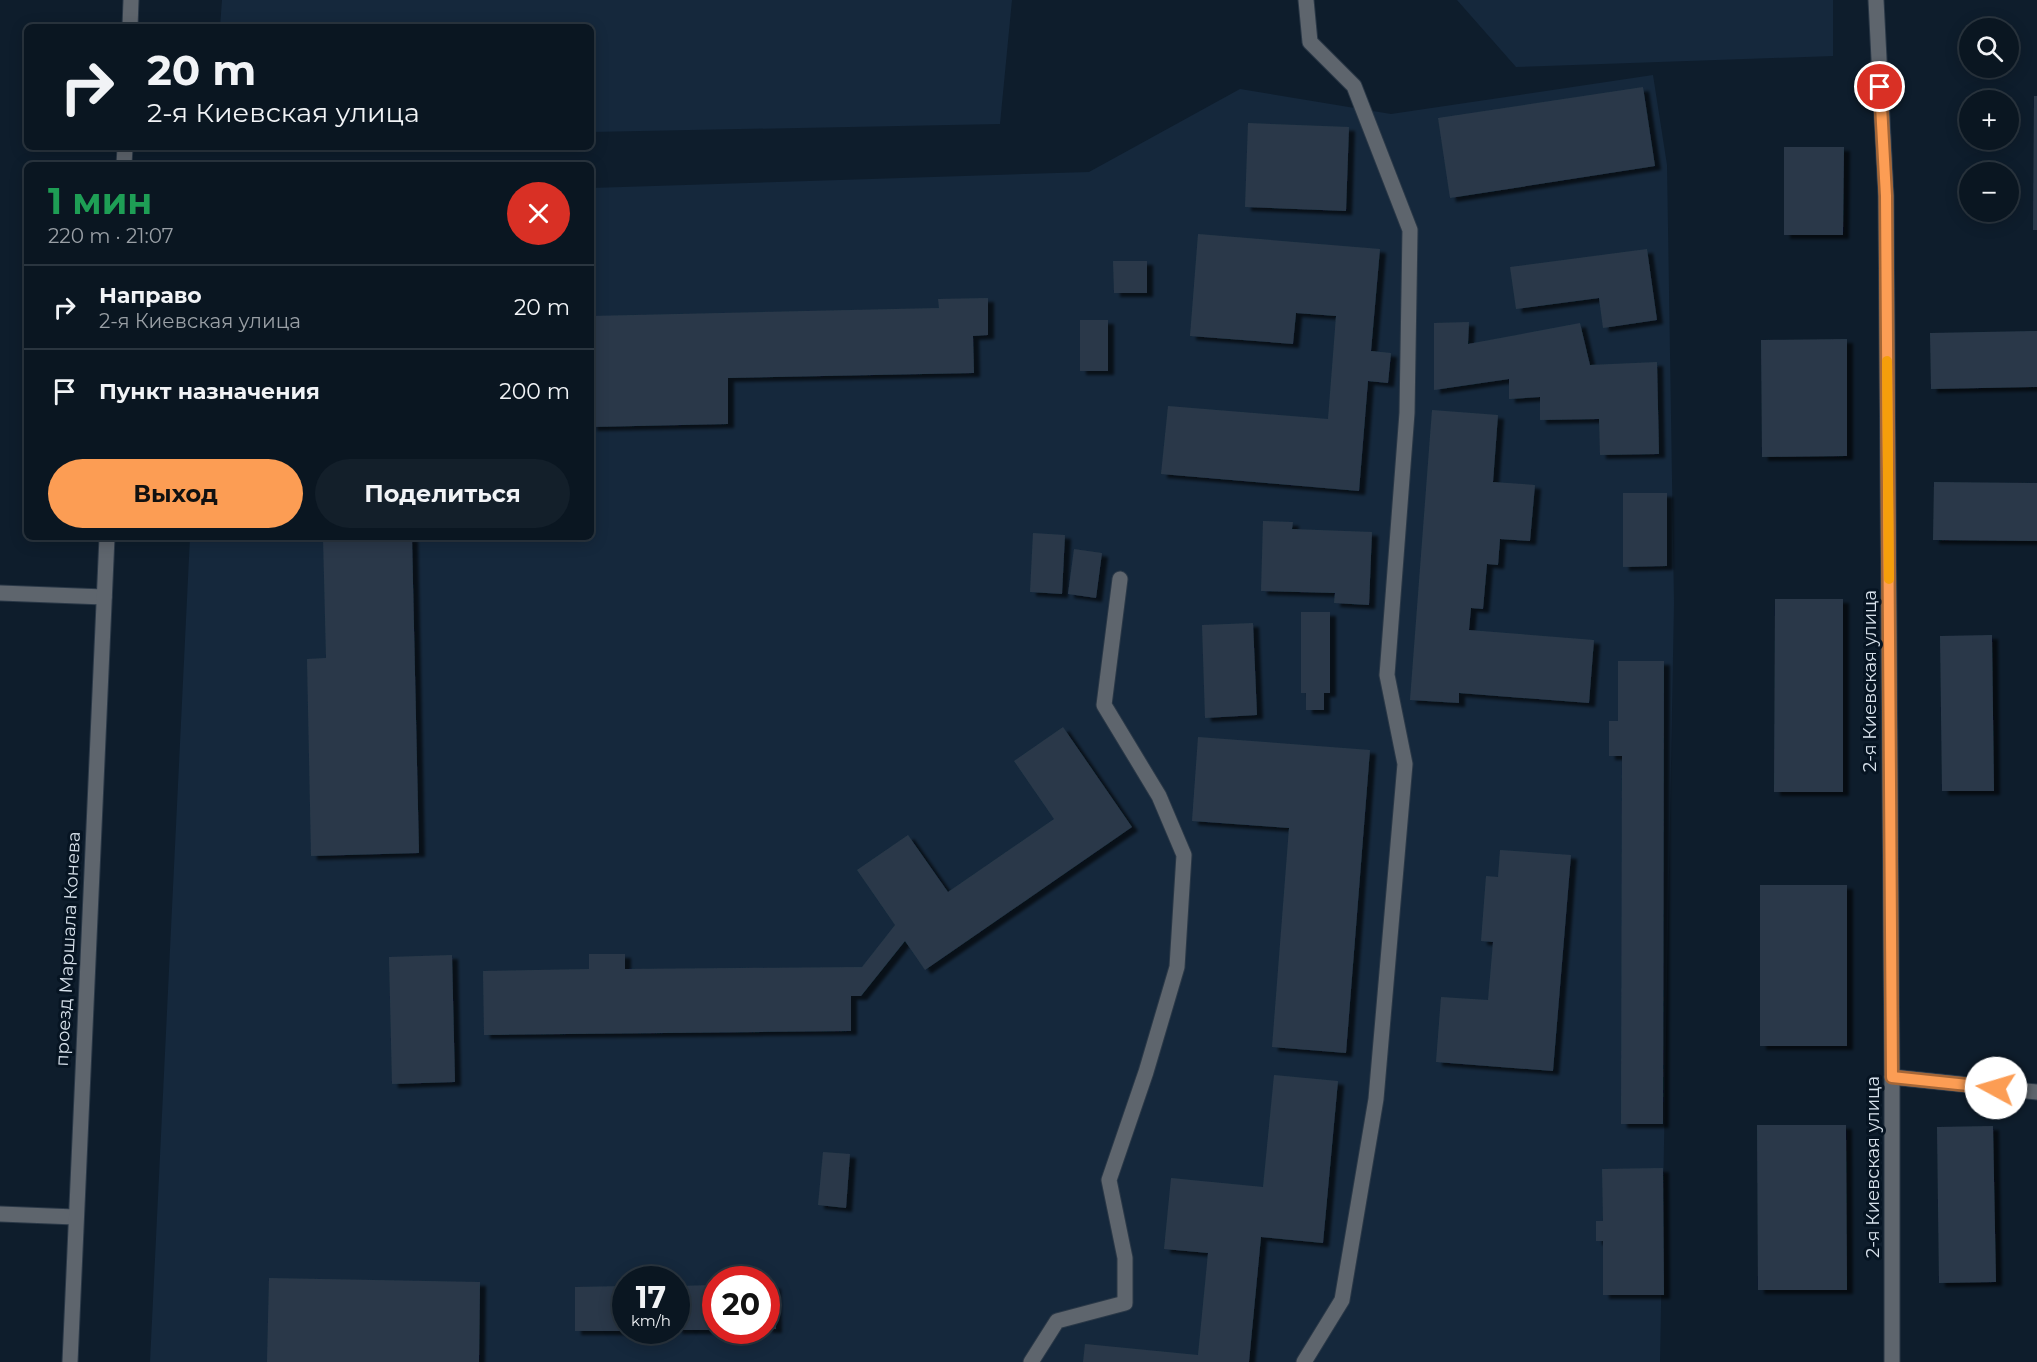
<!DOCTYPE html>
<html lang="ru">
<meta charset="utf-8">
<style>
:root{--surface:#0a1621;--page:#131f2a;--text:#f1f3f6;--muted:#999fa5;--line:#2a353f;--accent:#fc9d54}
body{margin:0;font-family:Montserrat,sans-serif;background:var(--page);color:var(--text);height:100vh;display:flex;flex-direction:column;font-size:22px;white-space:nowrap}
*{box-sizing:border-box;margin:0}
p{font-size:20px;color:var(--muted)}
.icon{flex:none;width:33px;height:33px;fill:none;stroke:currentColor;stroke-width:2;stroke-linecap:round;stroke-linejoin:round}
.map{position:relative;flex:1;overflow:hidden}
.details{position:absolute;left:24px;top:162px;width:570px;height:378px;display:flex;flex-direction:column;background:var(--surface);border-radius:9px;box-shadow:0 3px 15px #0003,0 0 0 2px var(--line)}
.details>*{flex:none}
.guide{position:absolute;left:24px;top:24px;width:570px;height:126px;border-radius:9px;box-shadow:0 3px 15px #0003,0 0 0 2px var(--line);background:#0a1621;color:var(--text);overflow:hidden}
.buttons{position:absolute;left:1959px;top:18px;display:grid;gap:12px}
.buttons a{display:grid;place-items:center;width:60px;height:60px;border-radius:50%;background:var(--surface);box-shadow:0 3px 15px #0003,0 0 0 2px var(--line);font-size:30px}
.speed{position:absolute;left:612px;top:1266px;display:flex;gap:12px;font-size:30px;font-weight:700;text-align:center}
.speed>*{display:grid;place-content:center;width:78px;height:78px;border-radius:50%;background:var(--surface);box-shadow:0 3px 15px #0003,0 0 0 2px var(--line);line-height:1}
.speed small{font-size:15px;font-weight:400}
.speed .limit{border:9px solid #d22;background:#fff;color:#111}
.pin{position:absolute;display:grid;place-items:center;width:51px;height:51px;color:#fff;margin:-26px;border:3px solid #fff;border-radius:50%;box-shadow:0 2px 6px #0007}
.me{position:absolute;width:66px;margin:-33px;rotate:276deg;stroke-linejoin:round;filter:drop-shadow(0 0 4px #0008)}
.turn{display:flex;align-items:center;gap:21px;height:126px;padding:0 24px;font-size:27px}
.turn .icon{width:78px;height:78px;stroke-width:2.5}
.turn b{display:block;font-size:42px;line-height:51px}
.round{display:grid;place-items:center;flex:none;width:63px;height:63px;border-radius:32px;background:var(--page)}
.summary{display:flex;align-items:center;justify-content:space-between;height:102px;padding:0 24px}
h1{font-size:36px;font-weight:700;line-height:45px;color:#1e9e55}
.action{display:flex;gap:12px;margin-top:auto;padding:12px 24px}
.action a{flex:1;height:69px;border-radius:36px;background:var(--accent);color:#111;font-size:24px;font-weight:700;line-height:69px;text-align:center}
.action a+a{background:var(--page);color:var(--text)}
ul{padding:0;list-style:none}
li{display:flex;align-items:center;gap:18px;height:84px;padding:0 24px;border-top:2px solid var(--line)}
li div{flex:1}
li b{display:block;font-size:22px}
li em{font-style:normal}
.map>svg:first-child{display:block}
</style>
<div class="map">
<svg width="2037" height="1362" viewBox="0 0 2037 1362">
<defs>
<filter id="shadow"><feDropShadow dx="6" dy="4" stdDeviation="1.5" flood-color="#0009"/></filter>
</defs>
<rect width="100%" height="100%" fill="#0e1d2c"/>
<g fill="#15283c" fill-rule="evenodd">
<polygon points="222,0 1012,0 1000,124 591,132 591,27 220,27"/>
<polygon points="1457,0 1833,0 1833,56 1516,67"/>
<path d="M1653 75 1667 165 1674 603 1660 1362H150L190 537H591V188L1089 172 1240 89 1391 114ZM626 1280H676V1330H626ZM716 1280H766V1330H716Z"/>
</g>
<g fill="#293949" filter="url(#shadow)">
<polygon points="1643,87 1655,166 1450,198 1438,118"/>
<polygon points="2034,96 2037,96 2037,230 2033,230"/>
<polygon points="1248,123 1349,127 1346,211 1245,207"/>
<polygon points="1784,147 1844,147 1843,235 1784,235"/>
<polygon points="1198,234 1380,249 1371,351 1391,353 1388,383 1368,381 1359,491 1161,474 1168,406 1328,419 1336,316 1296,313 1293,344 1190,336"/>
<polygon points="1647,249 1657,320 1603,328 1599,298 1516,309 1510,267"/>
<polygon points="1113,261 1147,261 1147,293 1114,293"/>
<polygon points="988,298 988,335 973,336 974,373 728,378 728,424 591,427 591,316 939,308 938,299"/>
<rect x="1080" y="320" width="28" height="51"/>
<polygon points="1469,322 1468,344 1580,323 1590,365 1657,362 1659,454 1600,455 1599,419 1540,420 1540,397 1509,399 1509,379 1434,390 1434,323"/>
<polygon points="2037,331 2037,387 1931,389 1930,333"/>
<polygon points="1847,339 1847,456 1762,457 1761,340"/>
<polygon points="1432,410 1498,415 1493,482 1535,485 1530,541 1500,539 1498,565 1487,564 1483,609 1471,608 1469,630 1594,640 1589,703 1459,693 1459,703 1410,700"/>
<polygon points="1934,482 2037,483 2037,541 1933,540"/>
<polygon points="1623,493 1667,493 1667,566 1623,567"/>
<polygon points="1263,521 1293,522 1292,529 1372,532 1369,605 1334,603 1335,593 1261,591"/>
<polygon points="1033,533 1065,535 1062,594 1030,592"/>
<polygon points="323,537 412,537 419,853 311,856 307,659 326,658"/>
<polygon points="1074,549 1102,553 1096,598 1068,594"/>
<polygon points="1775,599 1843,599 1843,792 1774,792"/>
<polygon points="1301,612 1330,612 1330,693 1324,693 1324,710 1306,710 1306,693 1301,693"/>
<polygon points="1253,623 1257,715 1205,718 1202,625"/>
<polygon points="1992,635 1994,791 1942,791 1940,636"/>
<polygon points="1618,661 1664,661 1663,1124 1621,1124 1622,756 1609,756 1609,721 1618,721"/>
<polygon points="1063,727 1132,827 925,970 905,941 861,996 851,996 851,1031 484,1035 483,971 589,969 589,954 625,954 625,969 862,967 895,925 857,870 908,835 948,892 1054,819 1014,761"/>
<polygon points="1198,737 1370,750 1346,1053 1272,1047 1289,828 1192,821"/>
<polygon points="1500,850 1571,855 1553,1071 1436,1062 1441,997 1488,1000 1493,942 1481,941 1486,876 1498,877"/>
<rect x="1760" y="885" width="87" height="161"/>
<polygon points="452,955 455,1082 392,1084 389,957"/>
<polygon points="1274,1075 1338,1081 1323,1243 1261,1237 1249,1362 1083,1362 1085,1344 1198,1355 1208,1253 1164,1249 1171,1178 1263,1187"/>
<polygon points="1757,1125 1846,1125 1847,1290 1758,1290"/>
<polygon points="1993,1126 1996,1282 1939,1283 1937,1127"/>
<polygon points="823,1152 850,1154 846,1208 818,1205"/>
<polygon points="1663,1168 1664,1295 1603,1295 1603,1241 1596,1241 1596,1221 1603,1221 1602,1169"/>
<polygon points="269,1278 480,1282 479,1362 267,1362"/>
<polygon points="716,1285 716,1330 676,1330 676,1286"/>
<polygon points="766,1285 775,1285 776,1329 766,1329"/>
<polygon points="626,1286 626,1331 575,1331 575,1287"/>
</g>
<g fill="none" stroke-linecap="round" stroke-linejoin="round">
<g stroke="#2a3847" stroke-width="17">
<g id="minor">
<polyline points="1876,0 1886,196 1892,1077 1892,1362"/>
<polyline points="130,27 131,0"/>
<polyline points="124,165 125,147"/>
<polyline points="0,593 104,597"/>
<polyline points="1892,1077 2037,1092"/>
<polyline points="0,1214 75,1217"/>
<polyline points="70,1362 107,537"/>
<polyline points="1031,1362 1057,1321 1125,1303 1125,1258 1109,1180 1146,1072 1177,967 1184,855 1159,796 1104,705 1120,579"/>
<polyline points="1304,1362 1342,1300 1376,1099 1405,764 1387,675 1407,413 1410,230 1354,86 1310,42 1306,0"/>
</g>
</g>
<use href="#minor" stroke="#5e656d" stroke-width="15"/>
</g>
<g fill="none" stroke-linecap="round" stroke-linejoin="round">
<g stroke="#a46637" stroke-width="15">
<polyline id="route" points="1880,87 1886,196 1892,1077 1996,1088"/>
</g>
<use href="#route" stroke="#fc9d54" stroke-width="10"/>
<polyline stroke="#f59e0b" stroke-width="10" points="1887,361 1889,579"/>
</g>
<g text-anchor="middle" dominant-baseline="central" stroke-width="6" stroke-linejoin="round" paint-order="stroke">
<g font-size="18" fill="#d7e1eb" stroke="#061422">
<text transform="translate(1870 681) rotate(-90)">2-я Киевская улица</text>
<text transform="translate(68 949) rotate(-87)">проезд Маршала Конева</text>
<text transform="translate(1873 1167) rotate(-90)">2-я Киевская улица</text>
</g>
</g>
</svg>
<div class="buttons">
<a><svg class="icon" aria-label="search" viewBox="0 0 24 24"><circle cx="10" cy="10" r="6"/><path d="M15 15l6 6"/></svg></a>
<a>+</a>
<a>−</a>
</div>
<div class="speed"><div>17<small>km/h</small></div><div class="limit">20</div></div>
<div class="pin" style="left:1880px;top:87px;background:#d93025"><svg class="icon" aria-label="arrive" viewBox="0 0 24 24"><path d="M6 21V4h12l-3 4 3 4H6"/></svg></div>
<svg class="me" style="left:1996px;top:1088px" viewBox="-20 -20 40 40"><circle r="19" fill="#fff"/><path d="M0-13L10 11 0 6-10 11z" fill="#fc9d54"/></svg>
<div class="guide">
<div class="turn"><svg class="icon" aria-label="right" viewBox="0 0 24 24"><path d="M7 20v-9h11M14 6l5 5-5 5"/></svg><div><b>20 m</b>2-я Киевская улица</div></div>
</div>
<section class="details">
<div class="summary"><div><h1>1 мин</h1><p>220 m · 21:07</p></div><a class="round" style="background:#d93025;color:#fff"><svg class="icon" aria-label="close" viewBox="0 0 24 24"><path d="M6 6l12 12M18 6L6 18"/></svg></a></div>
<ul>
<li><svg class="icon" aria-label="right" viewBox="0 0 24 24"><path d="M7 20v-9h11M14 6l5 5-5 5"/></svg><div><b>Направо</b><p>2-я Киевская улица</p></div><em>20 m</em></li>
<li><svg class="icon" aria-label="arrive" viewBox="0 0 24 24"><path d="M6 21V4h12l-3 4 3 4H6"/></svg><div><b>Пункт назначения</b></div><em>200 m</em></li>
</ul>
<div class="action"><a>Выход</a><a>Поделиться</a></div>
</section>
</div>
